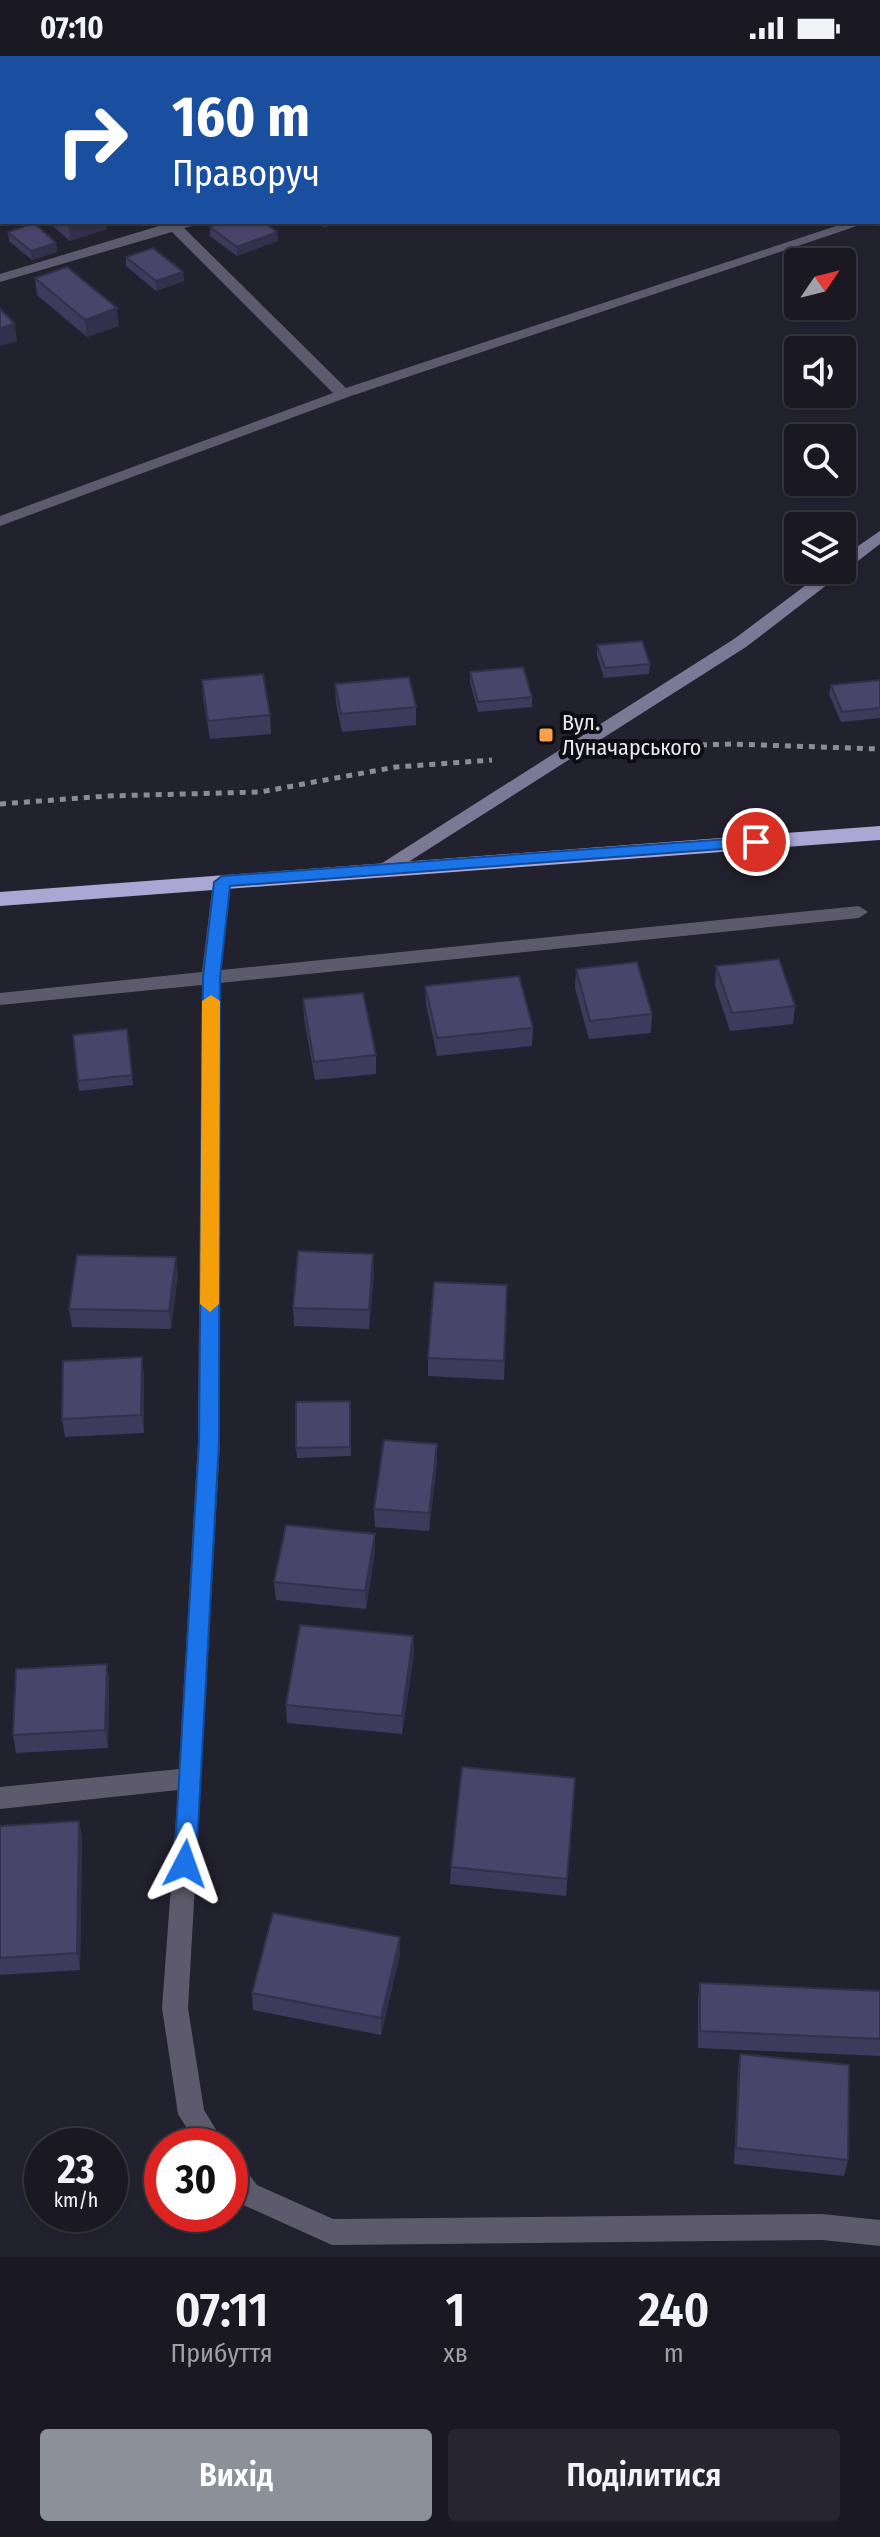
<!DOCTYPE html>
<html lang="uk">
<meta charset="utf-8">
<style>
:root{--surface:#1a1922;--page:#27262f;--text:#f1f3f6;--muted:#9fa0a5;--line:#383840;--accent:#8c9099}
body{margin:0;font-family:"Fira Sans Condensed",sans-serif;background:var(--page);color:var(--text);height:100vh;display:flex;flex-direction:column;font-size:30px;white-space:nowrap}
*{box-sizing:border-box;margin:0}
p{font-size:26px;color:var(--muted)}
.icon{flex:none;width:44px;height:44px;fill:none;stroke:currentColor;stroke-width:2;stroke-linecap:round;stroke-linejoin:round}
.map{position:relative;height:2201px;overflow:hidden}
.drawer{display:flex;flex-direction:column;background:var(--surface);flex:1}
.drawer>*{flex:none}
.top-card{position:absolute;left:0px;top:0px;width:880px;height:168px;box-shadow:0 2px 6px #0004,0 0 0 2px var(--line);background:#1a4fa0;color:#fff;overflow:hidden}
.needle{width:52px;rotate:55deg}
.buttons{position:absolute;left:784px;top:192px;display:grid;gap:16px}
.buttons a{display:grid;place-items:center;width:72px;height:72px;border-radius:8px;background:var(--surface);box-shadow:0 2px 6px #0004,0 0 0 2px var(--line);font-size:40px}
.speed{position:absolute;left:24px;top:2072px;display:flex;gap:16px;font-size:40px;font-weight:700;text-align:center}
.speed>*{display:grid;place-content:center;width:104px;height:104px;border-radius:50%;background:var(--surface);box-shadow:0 2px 6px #0004,0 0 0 2px var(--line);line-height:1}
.speed small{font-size:20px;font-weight:400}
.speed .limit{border:12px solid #d22;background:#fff;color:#111}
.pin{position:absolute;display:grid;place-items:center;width:68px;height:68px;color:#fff;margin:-34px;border:4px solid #fff;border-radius:50%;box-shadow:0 2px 8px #0007}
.me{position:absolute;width:88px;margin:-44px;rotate:4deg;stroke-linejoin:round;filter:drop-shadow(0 0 6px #0008)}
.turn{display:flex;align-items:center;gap:28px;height:168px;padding:0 40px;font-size:36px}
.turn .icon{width:104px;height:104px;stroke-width:2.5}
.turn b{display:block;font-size:56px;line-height:68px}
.eta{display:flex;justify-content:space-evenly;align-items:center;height:136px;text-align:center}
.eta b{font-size:48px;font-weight:600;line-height:56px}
.cta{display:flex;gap:16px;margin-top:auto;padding:16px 40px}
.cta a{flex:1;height:92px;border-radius:8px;background:var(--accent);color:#fff;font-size:32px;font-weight:600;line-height:92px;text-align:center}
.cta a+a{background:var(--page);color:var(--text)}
.status{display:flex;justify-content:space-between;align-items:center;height:56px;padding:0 40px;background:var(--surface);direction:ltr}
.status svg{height:22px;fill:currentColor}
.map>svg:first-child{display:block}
</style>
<div class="status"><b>07:10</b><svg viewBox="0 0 49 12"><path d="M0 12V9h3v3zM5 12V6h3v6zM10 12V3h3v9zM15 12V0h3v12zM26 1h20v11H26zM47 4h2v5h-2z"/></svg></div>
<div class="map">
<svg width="880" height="2201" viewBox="0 0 880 2201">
<rect width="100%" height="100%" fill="#22212e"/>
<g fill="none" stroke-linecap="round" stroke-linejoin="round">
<g stroke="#8c8b96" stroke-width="5" stroke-dasharray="6 6" stroke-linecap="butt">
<polyline points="641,691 731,688 880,693"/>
<polyline points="0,748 107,740 260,736 396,711 492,704"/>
</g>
<g fill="#5c5a6c" fill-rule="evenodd">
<polygon points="0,1 3,2 2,10 0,9"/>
<polygon points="878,156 880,156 878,165"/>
<polygon points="172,166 193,166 192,170 184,172 346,332 848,166 869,166 348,341 0,470 0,460 333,337 172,176 0,226 0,218"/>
<polygon points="222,820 231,826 221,914 859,850 868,856 859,862 220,927 220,1386 188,1952 204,2054 226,2090 198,2090 178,2058 162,1952 178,1734 0,1753 0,1731 179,1713 198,1386 202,929 0,949 0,937 202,916 213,826"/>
<polygon points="230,2101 239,2105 257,2129 333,2163 822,2158 880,2164 880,2190 822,2184 332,2189 239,2147 230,2136"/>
</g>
<polygon fill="#7c7996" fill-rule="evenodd" points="880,475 880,488 746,591 391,817 379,817 376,813 379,809 734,583 826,514 842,514 842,501"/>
<polygon fill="#aba7d4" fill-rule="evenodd" points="880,770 880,784 0,850 0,836"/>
</g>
<g fill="#3e3a5b">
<polygon points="48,166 107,166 107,173 70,185"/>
<polygon points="210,171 277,176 278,185 237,200 210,180"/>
<polygon points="8,176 56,187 57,196 32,204 9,185"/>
<polygon points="126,201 183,216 184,225 156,235 126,210"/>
<polygon points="35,222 119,270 87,281 37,239"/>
<polygon points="597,589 650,608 649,618 604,622 597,599"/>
<polygon points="470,616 532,641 532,651 478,656 470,626"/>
<polygon points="202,624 270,659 271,678 210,683 203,642"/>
<polygon points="880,624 880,662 841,666 829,638 831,629"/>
<polygon points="335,628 416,651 416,669 342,676 336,647"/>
<polygon points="716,910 795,950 793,968 730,975 715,929"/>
<polygon points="576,913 652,958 651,977 589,983 575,932"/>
<polygon points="425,930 533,972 532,990 437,1000 426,948"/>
<polygon points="303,943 376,999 376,1018 315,1024 304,962"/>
<polygon points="127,973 133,1029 79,1035 73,979"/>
<polygon points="374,1217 369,1273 294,1270 293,1252"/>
<polygon points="178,1219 171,1273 72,1271 69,1253"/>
<polygon points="507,1229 504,1324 428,1320 428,1302"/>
<polygon points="144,1320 144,1377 65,1381 62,1363"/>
<polygon points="350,1345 351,1400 297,1402 296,1392"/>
<polygon points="437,1388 437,1406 429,1475 375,1471 374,1453"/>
<polygon points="375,1478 375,1496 366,1553 276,1544 274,1526"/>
<polygon points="413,1580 414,1598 402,1678 287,1667 286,1649"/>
<polygon points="107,1608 109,1626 108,1692 16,1697 13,1679"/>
<polygon points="575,1722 566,1840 450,1828 451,1811"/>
<polygon points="79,1765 82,1782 80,1914 0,1919 0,1770"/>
<polygon points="400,1898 381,1979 253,1954 252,1937"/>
<polygon points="700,1927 880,1935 880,2000 698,1992 698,1944"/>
<polygon points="740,1998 848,2104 844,2120 734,2108 738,2014"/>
</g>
<g fill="#32304a">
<polygon points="66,0 88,0 82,2 66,2"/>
<polygon points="73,166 107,166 107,173 70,185 68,167"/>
<polygon points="323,166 340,166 323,172"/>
<polygon points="277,176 278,185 237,200 237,191"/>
<polygon points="56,187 57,196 32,204 31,195"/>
<polygon points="183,216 184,225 156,235 156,225"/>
<polygon points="117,252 119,270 87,281 85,264"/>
<polygon points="15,268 17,285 0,290 0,272"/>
<polygon points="373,1198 374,1217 369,1273 369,1254"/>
<polygon points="176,1201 178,1219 171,1273 169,1255"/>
<polygon points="142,1301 144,1320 144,1377 141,1359"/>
<polygon points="437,1388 437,1406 429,1475 429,1457"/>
<polygon points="375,1478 375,1496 366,1553 365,1535"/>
<polygon points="413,1580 414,1598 402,1678 402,1660"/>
<polygon points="107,1608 109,1626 108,1692 105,1674"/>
<polygon points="79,1765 82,1782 80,1914 77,1897"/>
<polygon points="400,1881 400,1898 381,1979 381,1962"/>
</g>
<g fill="#48446a" stroke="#32304a" stroke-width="2">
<polygon points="224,166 264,166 277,176 237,191 210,171"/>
<polygon points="34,167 56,187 31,195 8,176"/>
<polygon points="153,192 183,216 156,225 126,201"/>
<polygon points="67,211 117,252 85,264 35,222"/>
<polygon points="0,253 15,268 0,272"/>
<polygon points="642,585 650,608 605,612 597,589"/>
<polygon points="523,611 532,641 478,646 470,616"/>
<polygon points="263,618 270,659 208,665 202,624"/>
<polygon points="409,621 416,651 341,658 335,628"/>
<polygon points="880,624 880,652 842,656 831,629"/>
<polygon points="779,903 795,950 732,957 716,910"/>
<polygon points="637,906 652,958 590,965 576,913"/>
<polygon points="519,920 533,972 437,982 425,930"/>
<polygon points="363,937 376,999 314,1006 303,943"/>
<polygon points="127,973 132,1019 78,1025 73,979"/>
<polygon points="298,1195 373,1198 369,1254 293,1252"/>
<polygon points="77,1199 176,1201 169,1255 69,1253"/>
<polygon points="434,1226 507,1229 504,1305 428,1302"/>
<polygon points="142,1301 141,1359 62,1363 63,1305"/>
<polygon points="350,1345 350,1391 296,1392 296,1346"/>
<polygon points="384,1384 437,1388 429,1457 374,1453"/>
<polygon points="286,1469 375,1478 365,1535 274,1526"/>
<polygon points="300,1569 413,1580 402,1660 286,1649"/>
<polygon points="107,1608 105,1674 13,1679 16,1613"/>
<polygon points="462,1711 575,1722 567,1823 451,1811"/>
<polygon points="79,1765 77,1897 0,1902 0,1770"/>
<polygon points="273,1857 400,1881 381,1962 252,1937"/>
<polygon points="700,1927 880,1935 880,1983 700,1975"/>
<polygon points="740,1998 849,2009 848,2104 736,2092"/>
</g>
<polygon fill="#1a73e8" stroke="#114b97" stroke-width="2" points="756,781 762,782 762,790 230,830 220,921 219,1386 196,1808 193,1815 185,1818 177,1815 174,1808 199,1386 203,921 214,826 222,820"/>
<polygon fill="#f59e0b" points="211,939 220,945 219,1248 210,1256 200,1248 202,945"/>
<rect fill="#f9a04c" stroke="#0c0c11" stroke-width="3" x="538" y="671" width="16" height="16" rx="4"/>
<g text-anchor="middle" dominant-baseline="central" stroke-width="8" stroke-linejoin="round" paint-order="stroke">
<g font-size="22" fill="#e8e8f1" stroke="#0c0c11" text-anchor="start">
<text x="562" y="666">Вул.<tspan x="562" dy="25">Луначарського</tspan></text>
</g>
</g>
</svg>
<div class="buttons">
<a><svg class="needle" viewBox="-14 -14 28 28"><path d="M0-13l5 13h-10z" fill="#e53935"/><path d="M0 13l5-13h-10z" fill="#9fa0a5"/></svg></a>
<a><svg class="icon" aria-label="sound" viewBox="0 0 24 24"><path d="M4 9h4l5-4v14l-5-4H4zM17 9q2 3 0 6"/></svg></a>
<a><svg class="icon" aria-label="search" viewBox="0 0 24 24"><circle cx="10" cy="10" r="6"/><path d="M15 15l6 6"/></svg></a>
<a><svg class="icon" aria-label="layers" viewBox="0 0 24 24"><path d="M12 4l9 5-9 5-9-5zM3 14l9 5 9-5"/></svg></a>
</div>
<div class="speed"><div>23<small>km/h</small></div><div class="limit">30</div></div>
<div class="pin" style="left:756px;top:786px;background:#d93025"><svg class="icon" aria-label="arrive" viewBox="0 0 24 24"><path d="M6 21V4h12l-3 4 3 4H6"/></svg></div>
<svg class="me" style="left:185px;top:1808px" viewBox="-20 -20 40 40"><path d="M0-17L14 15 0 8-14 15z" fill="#1a73e8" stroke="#fff" stroke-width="4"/></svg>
<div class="top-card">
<div class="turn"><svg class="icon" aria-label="right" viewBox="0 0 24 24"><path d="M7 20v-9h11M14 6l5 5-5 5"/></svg><div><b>160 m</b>Праворуч</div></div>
</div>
</div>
<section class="drawer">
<div class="eta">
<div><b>07:11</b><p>Прибуття</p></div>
<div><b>1</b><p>хв</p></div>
<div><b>240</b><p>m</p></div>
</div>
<div class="cta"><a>Вихід</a><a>Поділитися</a></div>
</section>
